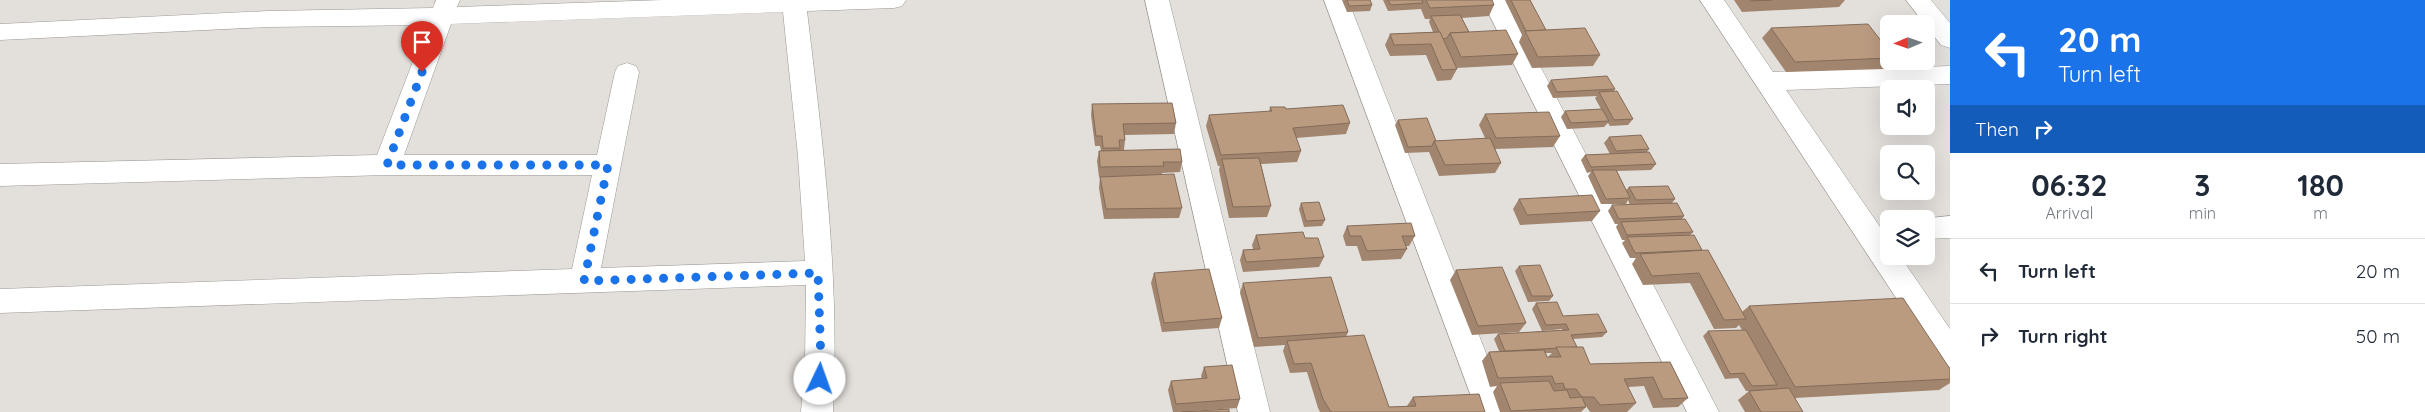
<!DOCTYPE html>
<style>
:root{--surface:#fff;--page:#f2f2f3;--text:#1f2937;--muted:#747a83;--line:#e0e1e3}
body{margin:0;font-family:Quicksand,sans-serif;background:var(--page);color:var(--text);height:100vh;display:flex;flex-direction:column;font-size:19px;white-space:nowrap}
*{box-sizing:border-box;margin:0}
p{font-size:16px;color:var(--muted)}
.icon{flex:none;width:28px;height:28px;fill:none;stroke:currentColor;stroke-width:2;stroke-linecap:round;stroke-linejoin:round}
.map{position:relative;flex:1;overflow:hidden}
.panel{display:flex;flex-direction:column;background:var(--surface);width:475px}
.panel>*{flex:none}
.guide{background:#1a73e8;color:#fff;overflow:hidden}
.needle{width:32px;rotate:268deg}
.buttons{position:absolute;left:1880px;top:15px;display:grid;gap:10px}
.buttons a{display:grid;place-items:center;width:55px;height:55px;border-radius:8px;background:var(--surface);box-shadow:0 5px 20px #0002;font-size:25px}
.pin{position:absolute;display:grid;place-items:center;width:42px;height:42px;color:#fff;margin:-51px -21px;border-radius:50% 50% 50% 0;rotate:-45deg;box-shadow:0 0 5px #0007}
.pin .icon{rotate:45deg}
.me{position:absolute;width:55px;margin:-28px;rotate:3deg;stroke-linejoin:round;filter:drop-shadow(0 0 4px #0008)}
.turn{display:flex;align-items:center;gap:18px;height:105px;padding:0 25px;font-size:22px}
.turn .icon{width:65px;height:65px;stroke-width:2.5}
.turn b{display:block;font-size:35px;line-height:42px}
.then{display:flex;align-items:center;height:48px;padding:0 25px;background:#0003;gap:10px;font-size:19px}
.eta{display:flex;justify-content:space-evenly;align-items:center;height:85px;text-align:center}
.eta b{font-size:30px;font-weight:800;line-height:35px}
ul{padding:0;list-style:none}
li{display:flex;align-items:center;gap:15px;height:65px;padding:0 25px;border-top:1px solid var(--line)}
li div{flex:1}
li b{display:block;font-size:19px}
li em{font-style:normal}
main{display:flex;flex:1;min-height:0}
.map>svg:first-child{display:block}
</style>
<main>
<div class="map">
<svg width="1950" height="412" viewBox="0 0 1950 412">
<rect width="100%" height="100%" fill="#e3dfdb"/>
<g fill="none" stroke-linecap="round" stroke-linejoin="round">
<g stroke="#9b9793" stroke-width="1">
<g id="minor">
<path d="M436 0H460L457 7 663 0H906L902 6 894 8 807 11C823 145 840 277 833 412H801L805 361 806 285 0 313V289L572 269 592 175H387L0 186V164L377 155 427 25 268 27 0 40V24L268 11 433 8ZM783 12 798 156 805 261 601 268 639 72 636 66 627 63 618 66 615 72 597 155H404L451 24Z"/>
<polygon points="1145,0 1169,0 1270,412 1238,412"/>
<polygon points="1324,0 1348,0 1509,412 1477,412"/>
<polygon points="1482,0 1506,0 1719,412 1687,412"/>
<polygon points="1700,0 1724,0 1773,72 1950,66 1950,84 1786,90 1889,240 1889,256 1900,256 1950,329 1950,367 1939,363"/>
<polygon points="1906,0 1931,0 1950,23 1950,48 1941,45"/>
<polygon points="1950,216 1950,238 1926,239 1926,219 1920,219"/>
</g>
</g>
<use href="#minor" fill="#fff" fill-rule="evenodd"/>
</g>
<g fill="#a1856e" fill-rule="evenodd">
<polygon points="1342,0 1370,0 1372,5 1370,11 1347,12"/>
<polygon points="1383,0 1492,0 1494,5 1489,16 1462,18 1469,32 1518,54 1512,65 1456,68 1457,69 1451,80 1437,81 1426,55 1390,56 1385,45 1390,34 1433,32 1429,22 1430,19 1425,19 1421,9 1388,11"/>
<polygon points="1505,0 1530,0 1546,30 1600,55 1593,66 1532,68 1519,42 1522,35"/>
<polygon points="1734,0 1845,0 1839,7 1742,12"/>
<polygon points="1771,28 1889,51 1889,61 1891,61 1884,69 1786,72 1762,38"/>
<polygon points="1551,80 1615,89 1613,92 1633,119 1628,125 1610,126 1608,123 1604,127 1567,129 1561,117 1565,111 1601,109 1595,98 1597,96 1553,98 1547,86"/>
<polygon points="1092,104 1176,123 1174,134 1125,135 1125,140 1124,150 1182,162 1180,172 1162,173 1162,175 1182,208 1179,218 1104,219 1099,188 1100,177 1110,177 1099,177 1097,161 1099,151 1101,151 1100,146 1095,146 1091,115"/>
<polygon points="1270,107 1286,109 1350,123 1346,134 1296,138 1301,151 1297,162 1261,164 1271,206 1267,217 1229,218 1219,170 1220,166 1218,166 1206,126 1209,115 1269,112"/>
<polygon points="1485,114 1560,136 1553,147 1495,149 1501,163 1495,173 1439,176 1429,152 1405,153 1395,125 1398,120 1436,141 1485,138 1479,125"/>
<polygon points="1609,137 1649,149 1647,152 1656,164 1651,170 1617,171 1626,190 1629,187 1675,199 1672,203 1684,216 1682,219 1693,232 1690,235 1702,250 1701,251 1742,312 1749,306 1950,369 1950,383 1939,390 1795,398 1803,412 1745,412 1738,400 1749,391 1746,391 1738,378 1725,379 1703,336 1708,331 1742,330 1739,325 1736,328 1714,329 1690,283 1643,285 1632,264 1636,258 1630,258 1622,243 1625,240 1622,240 1616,227 1618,224 1615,224 1608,211 1612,205 1630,205 1628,200 1626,204 1601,204 1588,176 1591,172 1587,173 1581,160 1585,155 1610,154 1604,143"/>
<polygon points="1519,199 1600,211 1592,221 1520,225 1513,209"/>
<polygon points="1301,203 1325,220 1322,226 1304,227 1299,209"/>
<polygon points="1347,226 1415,236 1409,246 1406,246 1407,249 1401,259 1362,261 1357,246 1346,246 1343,236"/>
<polygon points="1256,235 1305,238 1324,257 1319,267 1243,272 1240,260 1243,250 1253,249 1252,245"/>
<polygon points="1519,266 1553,296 1549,301 1528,302 1515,271"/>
<polygon points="1456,270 1526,323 1519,332 1472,335 1450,280"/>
<polygon points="1154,273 1222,318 1219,328 1162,332 1151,283"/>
<polygon points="1243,283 1348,332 1346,337 1389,407 1407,406 1413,397 1485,412 1320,412 1318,408 1307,372 1290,373 1283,351 1285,345 1254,347 1240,293"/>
<path d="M1536 303 1563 316 1607 332 1602 337 1573 339 1577 347 1590 364 1670 362 1688 398 1678 407 1653 408 1644 386 1628 387 1636 403 1627 412H1590L1586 406V407L1581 412H1500L1493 392 1497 386 1490 387 1482 361 1489 352 1499 351 1494 339 1498 334 1562 330V329L1542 331 1532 309ZM1546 353H1552L1548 357H1549H1547Z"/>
<polygon points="1204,367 1240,399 1237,408 1191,411 1229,412 1173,412 1168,390 1171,381 1202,379 1201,376"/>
</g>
<g fill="#bb9b80" stroke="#836c5a">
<polygon points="1347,0 1370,0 1372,5 1349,6"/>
<polygon points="1388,0 1422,0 1423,3 1391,5"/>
<polygon points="1426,0 1492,0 1494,5 1430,8"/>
<polygon points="1511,0 1530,0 1546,30 1526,31"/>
<polygon points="1750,0 1772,0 1751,1"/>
<polygon points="1460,15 1469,32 1450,33 1447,38 1443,39 1431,16"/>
<polygon points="1868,24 1889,51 1889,58 1795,62 1771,28"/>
<polygon points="1585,28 1600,55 1538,57 1525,31"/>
<polygon points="1506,30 1518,54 1461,57 1450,33"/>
<polygon points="1440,32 1457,69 1442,70 1431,44 1394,45 1390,34"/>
<polygon points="1607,76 1615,89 1557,92 1551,80"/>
<polygon points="1617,91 1633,119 1614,120 1599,92"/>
<polygon points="1172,103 1176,123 1123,124 1125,140 1119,140 1120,148 1103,148 1102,136 1096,136 1092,104"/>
<polygon points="1343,105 1350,123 1293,128 1301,151 1221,155 1209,115 1272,111 1270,107 1285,107 1286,109"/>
<polygon points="1602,109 1609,121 1571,123 1565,111"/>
<polygon points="1549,112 1560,136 1496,138 1485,114"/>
<polygon points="1427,118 1436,141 1434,141 1432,146 1408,147 1398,120"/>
<polygon points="1641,135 1649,149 1616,151 1609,137"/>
<polygon points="1490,138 1501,163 1445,165 1434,141"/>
<polygon points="1180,149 1182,162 1163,162 1164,166 1100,167 1099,151"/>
<polygon points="1649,152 1656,164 1591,167 1585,155"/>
<polygon points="1259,158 1271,206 1233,207 1222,159"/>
<polygon points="1592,170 1616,170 1630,198 1606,199"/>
<polygon points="1174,174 1182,208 1106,209 1100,177"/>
<polygon points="1668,186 1675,199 1636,200 1629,187"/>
<polygon points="1592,195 1600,211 1527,215 1519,199"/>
<polygon points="1319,202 1325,220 1306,221 1301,203"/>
<polygon points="1677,203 1684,216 1619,219 1612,205"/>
<polygon points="1685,219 1693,232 1627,235 1621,222"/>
<polygon points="1411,223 1415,236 1402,236 1407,249 1367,251 1361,236 1350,236 1347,226"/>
<polygon points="1303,232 1305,238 1318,238 1324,257 1246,262 1243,250 1260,249 1256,235"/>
<polygon points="1694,235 1702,250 1635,253 1627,237"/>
<polygon points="1708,250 1746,319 1724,320 1699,273 1652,276 1640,254"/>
<polygon points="1540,265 1553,296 1532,296 1519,266"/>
<polygon points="1502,267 1526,323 1478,326 1456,270"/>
<polygon points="1209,269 1222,318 1164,323 1154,273"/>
<polygon points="1331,277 1348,332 1258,338 1243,283"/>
<polygon points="1903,298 1950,369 1950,379 1795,387 1749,306"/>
<polygon points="1557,302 1563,316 1598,314 1607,332 1571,335 1577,347 1505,351 1498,334 1569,330 1566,324 1546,325 1536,303"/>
<polygon points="1746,330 1777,385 1752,386 1744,373 1730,374 1708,331"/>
<polygon points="1364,335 1389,407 1416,406 1413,397 1479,394 1485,412 1331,412 1323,399 1311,363 1294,364 1287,341"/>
<polygon points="1556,347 1583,347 1590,364 1670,362 1688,398 1663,399 1653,377 1624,379 1636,403 1600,405 1594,397 1582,397 1576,389 1565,389 1563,383 1555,384 1552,376 1498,378 1489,352 1544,350 1547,357 1561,357"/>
<polygon points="1232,365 1240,399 1176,404 1171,381 1207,378 1204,367"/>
<polygon points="1549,381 1554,391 1567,390 1570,398 1582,397 1586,407 1511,411 1500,383"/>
<polygon points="1789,388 1803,412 1761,412 1749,391"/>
<polygon points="1229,409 1229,412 1182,412"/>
</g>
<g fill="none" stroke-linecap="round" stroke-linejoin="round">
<polyline stroke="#1a73e8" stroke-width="9" stroke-dasharray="0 16.2" points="422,72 387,165 608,165 584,281 818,273 821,362 820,379"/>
</g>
</svg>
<div class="buttons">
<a><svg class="needle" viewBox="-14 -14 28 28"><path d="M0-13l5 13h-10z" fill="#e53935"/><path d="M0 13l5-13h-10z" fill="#747a83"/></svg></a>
<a><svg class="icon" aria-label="sound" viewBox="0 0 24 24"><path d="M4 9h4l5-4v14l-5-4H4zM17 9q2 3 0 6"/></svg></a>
<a><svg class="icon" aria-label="search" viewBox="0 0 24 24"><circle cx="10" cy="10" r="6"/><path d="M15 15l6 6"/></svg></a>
<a><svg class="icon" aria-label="layers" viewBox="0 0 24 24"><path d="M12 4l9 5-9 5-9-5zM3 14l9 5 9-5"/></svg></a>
</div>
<div class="pin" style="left:422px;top:72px;background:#d93025"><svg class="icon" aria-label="arrive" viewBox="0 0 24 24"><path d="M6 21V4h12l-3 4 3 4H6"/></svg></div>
<svg class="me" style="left:820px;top:379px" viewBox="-20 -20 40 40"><circle r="19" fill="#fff"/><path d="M0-13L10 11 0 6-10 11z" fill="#1a73e8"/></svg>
</div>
<section class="panel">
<div class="guide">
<div class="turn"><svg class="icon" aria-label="left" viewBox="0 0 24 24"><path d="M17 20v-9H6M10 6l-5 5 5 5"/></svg><div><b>20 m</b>Turn left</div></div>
<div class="then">Then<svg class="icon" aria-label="right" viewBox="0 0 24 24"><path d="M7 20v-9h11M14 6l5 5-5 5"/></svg></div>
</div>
<div class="eta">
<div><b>06:32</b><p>Arrival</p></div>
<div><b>3</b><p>min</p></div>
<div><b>180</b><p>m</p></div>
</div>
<ul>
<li><svg class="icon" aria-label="left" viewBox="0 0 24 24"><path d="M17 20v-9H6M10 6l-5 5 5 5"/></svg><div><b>Turn left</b></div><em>20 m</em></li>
<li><svg class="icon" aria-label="right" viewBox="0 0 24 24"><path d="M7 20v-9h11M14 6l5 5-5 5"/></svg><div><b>Turn right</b></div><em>50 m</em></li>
</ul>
</section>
</main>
